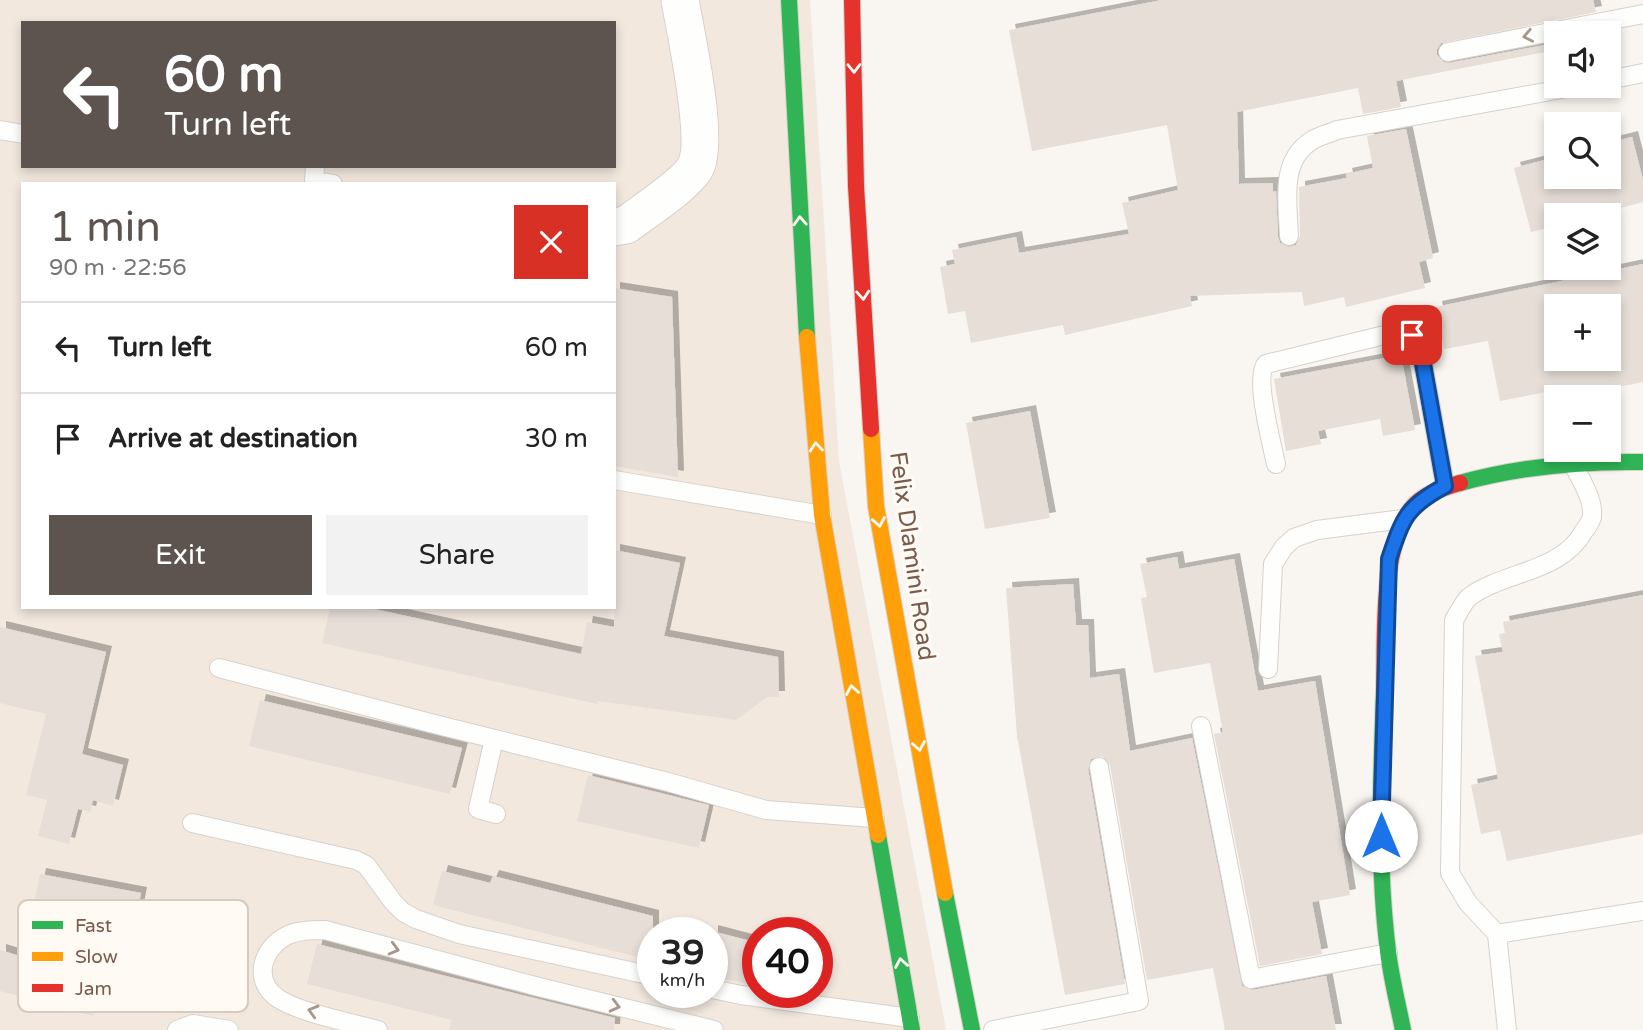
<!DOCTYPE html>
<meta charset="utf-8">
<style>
:root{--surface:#fff;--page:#f2f2f2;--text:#222;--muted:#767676;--line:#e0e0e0;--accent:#5d544f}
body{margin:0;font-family:"Varela Round",sans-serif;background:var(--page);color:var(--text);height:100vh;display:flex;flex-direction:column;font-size:26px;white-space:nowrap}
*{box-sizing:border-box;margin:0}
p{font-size:23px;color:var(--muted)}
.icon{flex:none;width:38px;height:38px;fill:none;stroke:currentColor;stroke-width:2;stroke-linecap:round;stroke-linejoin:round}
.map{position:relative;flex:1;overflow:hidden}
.sheet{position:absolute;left:21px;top:182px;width:595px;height:427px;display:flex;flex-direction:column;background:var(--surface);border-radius:0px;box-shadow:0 4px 10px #0003}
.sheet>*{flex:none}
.banner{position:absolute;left:21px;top:21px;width:595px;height:147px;border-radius:0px;box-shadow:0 4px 10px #0003;background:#5d544f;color:#fff;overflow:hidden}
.fabs{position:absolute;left:1544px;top:21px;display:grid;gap:14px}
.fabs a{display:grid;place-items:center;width:77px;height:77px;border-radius:0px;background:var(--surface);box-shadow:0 4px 10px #0003;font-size:35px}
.speed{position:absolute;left:637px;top:917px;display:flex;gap:14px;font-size:35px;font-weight:700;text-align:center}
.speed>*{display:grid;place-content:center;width:91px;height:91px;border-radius:50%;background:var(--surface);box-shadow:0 4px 10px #0003;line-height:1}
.speed small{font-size:18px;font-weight:400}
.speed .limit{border:10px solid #d22;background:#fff;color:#111}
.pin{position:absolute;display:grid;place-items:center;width:60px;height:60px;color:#fff;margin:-30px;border-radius:14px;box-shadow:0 4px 10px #0006}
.me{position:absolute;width:77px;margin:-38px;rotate:0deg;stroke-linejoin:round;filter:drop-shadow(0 0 5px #0008)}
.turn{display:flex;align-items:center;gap:24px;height:147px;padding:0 28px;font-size:32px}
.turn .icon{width:91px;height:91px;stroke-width:2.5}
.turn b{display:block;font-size:49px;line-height:60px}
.round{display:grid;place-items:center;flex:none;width:74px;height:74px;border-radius:0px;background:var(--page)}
.summary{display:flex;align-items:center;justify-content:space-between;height:119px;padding:0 28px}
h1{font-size:42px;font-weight:600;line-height:52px;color:var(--accent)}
.button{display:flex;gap:14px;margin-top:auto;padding:14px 28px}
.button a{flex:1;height:80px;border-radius:0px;background:var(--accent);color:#fff;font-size:28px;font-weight:600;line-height:80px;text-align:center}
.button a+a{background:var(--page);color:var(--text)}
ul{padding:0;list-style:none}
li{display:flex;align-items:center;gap:21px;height:91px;padding:0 28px;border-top:2px solid var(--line)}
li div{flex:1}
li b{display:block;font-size:26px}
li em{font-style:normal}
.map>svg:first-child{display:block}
</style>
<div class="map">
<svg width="1643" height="1030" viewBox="0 0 1643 1030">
<defs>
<filter id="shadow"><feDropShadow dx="6" dy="-6" stdDeviation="0" flood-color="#0004"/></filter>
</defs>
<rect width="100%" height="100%" fill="#f9f5f0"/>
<path fill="#f2e8de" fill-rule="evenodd" d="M0 0H810L839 461 946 1030H0ZM23 23H614V166H23ZM23 184H614V607H23ZM653 933H712V992H653ZM758 933H817V992H758Z"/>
<g fill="#e6ded7" fill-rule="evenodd" filter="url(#shadow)">
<polygon points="1162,0 1593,0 1596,12 1441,43 1437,49 1437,55 1444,62 1449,63 1556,43 1556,50 1396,81 1401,107 1363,114 1358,88 1237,112 1239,184 1273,183 1273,192 1276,191 1278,237 1280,243 1289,247 1296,245 1300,236 1299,187 1347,178 1346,174 1373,168 1367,136 1406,129 1433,258 1419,262 1425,288 1346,307 1344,297 1304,306 1302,292 1190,296 1192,306 1065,335 1063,325 971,343 965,311 948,314 940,267 955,264 952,250 1016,237 1019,253 1129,234 1122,203 1178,190 1167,125 1032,151 1009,30"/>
<polygon points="1632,137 1643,180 1643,202 1595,215 1556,215 1556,226 1531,232 1514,168 1556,157 1556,177 1608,177 1608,143"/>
<path d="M1643 264V382L1569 397H1556V400L1553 401 1551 391 1500 401 1488 341 1444 349 1436 307ZM1556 306H1608V359H1556Z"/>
<polygon points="614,288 672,297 678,477 614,466"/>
<polygon points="1401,355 1415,430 1383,436 1380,419 1318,431 1321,444 1286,451 1274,379"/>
<polygon points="1030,411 1050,518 985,529 966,423"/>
<polygon points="614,550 680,563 664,636 778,657 779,697 767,697 736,720 598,701 597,704 322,643 330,607 365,607 581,654 587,622 614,627"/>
<polygon points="1177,557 1179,569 1234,559 1258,691 1315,681 1350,895 1312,902 1322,954 1260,966 1214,734 1223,732 1210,663 1154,673 1141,598 1147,597 1140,564"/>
<polygon points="1073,584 1076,625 1088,625 1090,678 1119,674 1130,751 1192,738 1242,986 1253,990 1326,976 1336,1030 1225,1030 1213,968 1147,980 1110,765 1102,756 1091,759 1088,769 1125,984 1065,995 1017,736 1006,588"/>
<polygon points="1643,595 1643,834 1507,861 1500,830 1481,834 1471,785 1498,779 1475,656 1503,652 1499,634 1505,633 1503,622"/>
<polygon points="0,627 106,652 82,754 123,765 113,806 93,800 90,812 78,809 69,844 38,836 47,800 26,795 46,714 0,703"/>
<polygon points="260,700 462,748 450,794 249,746"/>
<polygon points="588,775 709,805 699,848 577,821"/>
<polygon points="442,871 490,883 493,876 653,916 653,961 433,905"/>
<polygon points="40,874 141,893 130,950 110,946 93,1016 0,991 0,950 23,957"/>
<polygon points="712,931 758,943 758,986 712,976"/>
<polygon points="317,944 615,1018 614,1030 449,1030 452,1020 307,984"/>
</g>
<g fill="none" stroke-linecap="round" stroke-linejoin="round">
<g stroke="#d7d1cb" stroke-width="20">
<g id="lane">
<polyline points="1448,52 1643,14"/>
<polyline points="1608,80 1643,73"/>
<polyline points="0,130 23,134"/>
<polyline points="315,166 314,181 333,184"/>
<path d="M1289 236C1288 203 1279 162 1311 141 1318 136 1329 134 1337 130L1578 86"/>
<path d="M1276 464C1272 445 1254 376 1266 364L1405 330 1418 343 1422 358 1445 486"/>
<path d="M1574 466C1581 480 1594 500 1592 517 1591 521 1587 527 1584 531 1561 573 1504 571 1469 597 1463 603 1459 612 1454 620L1450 873 1468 903 1497 934 1643 911"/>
<polyline points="614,480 822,515"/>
<polyline points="219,668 442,726 668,782 766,810 875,818"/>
<polyline points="1268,669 1273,564 1284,547 1294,538 1317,530 1403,519"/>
<polyline points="1201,726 1251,979 1388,953"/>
<polyline points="494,739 478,809 496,814"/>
<polyline points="192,823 356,860 366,865 372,873 393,902 403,912 416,919 459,934 653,976"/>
<polyline points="1497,934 1507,1030"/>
<polyline points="712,989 741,995 910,1018"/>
<polyline points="177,1030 193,1024 229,1030"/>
<path d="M378 1030C352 1023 301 1013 279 999 252 982 261 948 288 935 300 930 312 930 325 930L535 986 714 1030"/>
<polyline points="993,1030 1139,1001 1099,767"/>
</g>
</g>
<g stroke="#d7d1cb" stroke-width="39">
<path id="street" d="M614 227 626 225C643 212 687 184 696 166 709 137 686 35 680 0"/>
</g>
<g stroke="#d9d2cb" stroke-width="18">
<g id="fast">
<polyline points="789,0 807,337"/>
<path d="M1460 483C1518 467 1583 461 1643 462"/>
<path d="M1384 690C1381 777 1377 864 1388 951 1391 978 1398 1004 1403 1030"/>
<polyline points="878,835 912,1030"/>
<polyline points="945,893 972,1030"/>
</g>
</g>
<g stroke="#d9d2cb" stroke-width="18">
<g id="slow">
<polyline points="807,337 822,515 878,835"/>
<polyline points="871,429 876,506 945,893"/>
</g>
</g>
<g stroke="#d9d2cb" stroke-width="18">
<g id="jam">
<polyline points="852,0 856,186 871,429"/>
<path d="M1384 690C1386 640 1378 532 1420 500 1432 491 1446 487 1460 483"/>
</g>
</g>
<use href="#lane" stroke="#fefefd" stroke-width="18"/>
<use href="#street" stroke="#fefefd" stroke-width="37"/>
<use href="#fast" stroke="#30b455" stroke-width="16"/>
<use href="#slow" stroke="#ff9f0a" stroke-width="16"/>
<use href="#jam" stroke="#e5322d" stroke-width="16"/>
</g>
<defs><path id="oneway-chevron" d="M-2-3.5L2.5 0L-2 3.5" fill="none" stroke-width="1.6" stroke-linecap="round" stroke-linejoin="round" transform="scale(1.75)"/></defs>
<g stroke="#a8958b">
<use href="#oneway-chevron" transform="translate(1528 36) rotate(169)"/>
<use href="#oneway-chevron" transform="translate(394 949) rotate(15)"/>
<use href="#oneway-chevron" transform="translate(615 1006) rotate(14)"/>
<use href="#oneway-chevron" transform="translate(313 1011) rotate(-164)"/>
</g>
<g stroke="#fffaf3">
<use href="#oneway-chevron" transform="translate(854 68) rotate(89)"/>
<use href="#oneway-chevron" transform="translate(800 221) rotate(-93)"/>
<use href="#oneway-chevron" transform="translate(863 295) rotate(86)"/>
<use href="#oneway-chevron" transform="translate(816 447) rotate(-95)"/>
<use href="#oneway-chevron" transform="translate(879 522) rotate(80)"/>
<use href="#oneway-chevron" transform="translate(852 690) rotate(-100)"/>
<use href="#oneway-chevron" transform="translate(919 746) rotate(80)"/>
<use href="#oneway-chevron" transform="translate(901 963) rotate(-100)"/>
</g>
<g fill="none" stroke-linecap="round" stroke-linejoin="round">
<g stroke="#114b97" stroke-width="18">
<path id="route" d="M1381 836 1389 559C1403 518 1406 507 1445 486L1422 358 1418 343 1412 335"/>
</g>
<use href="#route" stroke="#1a73e8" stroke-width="12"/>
</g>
<g text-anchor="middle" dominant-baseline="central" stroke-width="7" stroke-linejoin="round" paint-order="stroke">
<g font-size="24" fill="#7a5c4d" stroke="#fffaf3">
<text transform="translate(912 556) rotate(82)">Felix Dlamini Road</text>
</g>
</g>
<rect x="18" y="900" width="230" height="112" rx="10" fill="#fffaf3" stroke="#d7cbc1" stroke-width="2"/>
<rect x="32" y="921" width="31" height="8" fill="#30b455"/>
<rect x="32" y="952" width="31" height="9" fill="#ff9f0a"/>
<rect x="32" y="984" width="31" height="8" fill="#e5322d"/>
<g font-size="19" fill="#7a5c4d">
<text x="75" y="932">Fast</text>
<text x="75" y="963">Slow</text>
<text x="75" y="995">Jam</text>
</g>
</svg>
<div class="fabs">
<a><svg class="icon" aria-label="sound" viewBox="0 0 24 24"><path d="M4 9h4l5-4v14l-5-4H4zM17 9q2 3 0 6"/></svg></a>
<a><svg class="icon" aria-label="search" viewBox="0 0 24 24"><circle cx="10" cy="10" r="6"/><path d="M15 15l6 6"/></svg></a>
<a><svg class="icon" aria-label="layers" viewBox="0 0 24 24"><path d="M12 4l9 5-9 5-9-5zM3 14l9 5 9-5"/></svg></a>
<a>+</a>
<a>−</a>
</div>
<div class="speed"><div>39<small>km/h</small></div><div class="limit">40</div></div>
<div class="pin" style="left:1412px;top:335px;background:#d93025"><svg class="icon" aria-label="arrive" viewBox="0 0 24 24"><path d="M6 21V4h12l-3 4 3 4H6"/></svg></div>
<svg class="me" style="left:1381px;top:836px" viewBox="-20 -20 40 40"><circle r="19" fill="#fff"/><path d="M0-13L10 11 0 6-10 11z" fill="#1a73e8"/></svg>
<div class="banner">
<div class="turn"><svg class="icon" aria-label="left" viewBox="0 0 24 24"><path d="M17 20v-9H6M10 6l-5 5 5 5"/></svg><div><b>60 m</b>Turn left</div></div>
</div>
<section class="sheet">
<div class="summary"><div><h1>1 min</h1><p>90 m · 22:56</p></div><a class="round" style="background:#d93025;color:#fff"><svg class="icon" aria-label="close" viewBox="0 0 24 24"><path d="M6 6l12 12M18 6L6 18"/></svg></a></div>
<ul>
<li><svg class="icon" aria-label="left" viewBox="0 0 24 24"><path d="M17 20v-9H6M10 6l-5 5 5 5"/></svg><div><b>Turn left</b></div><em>60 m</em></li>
<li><svg class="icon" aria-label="arrive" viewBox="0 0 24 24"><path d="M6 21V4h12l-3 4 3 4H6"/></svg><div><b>Arrive at destination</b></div><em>30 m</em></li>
</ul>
<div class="button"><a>Exit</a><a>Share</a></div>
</section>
</div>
